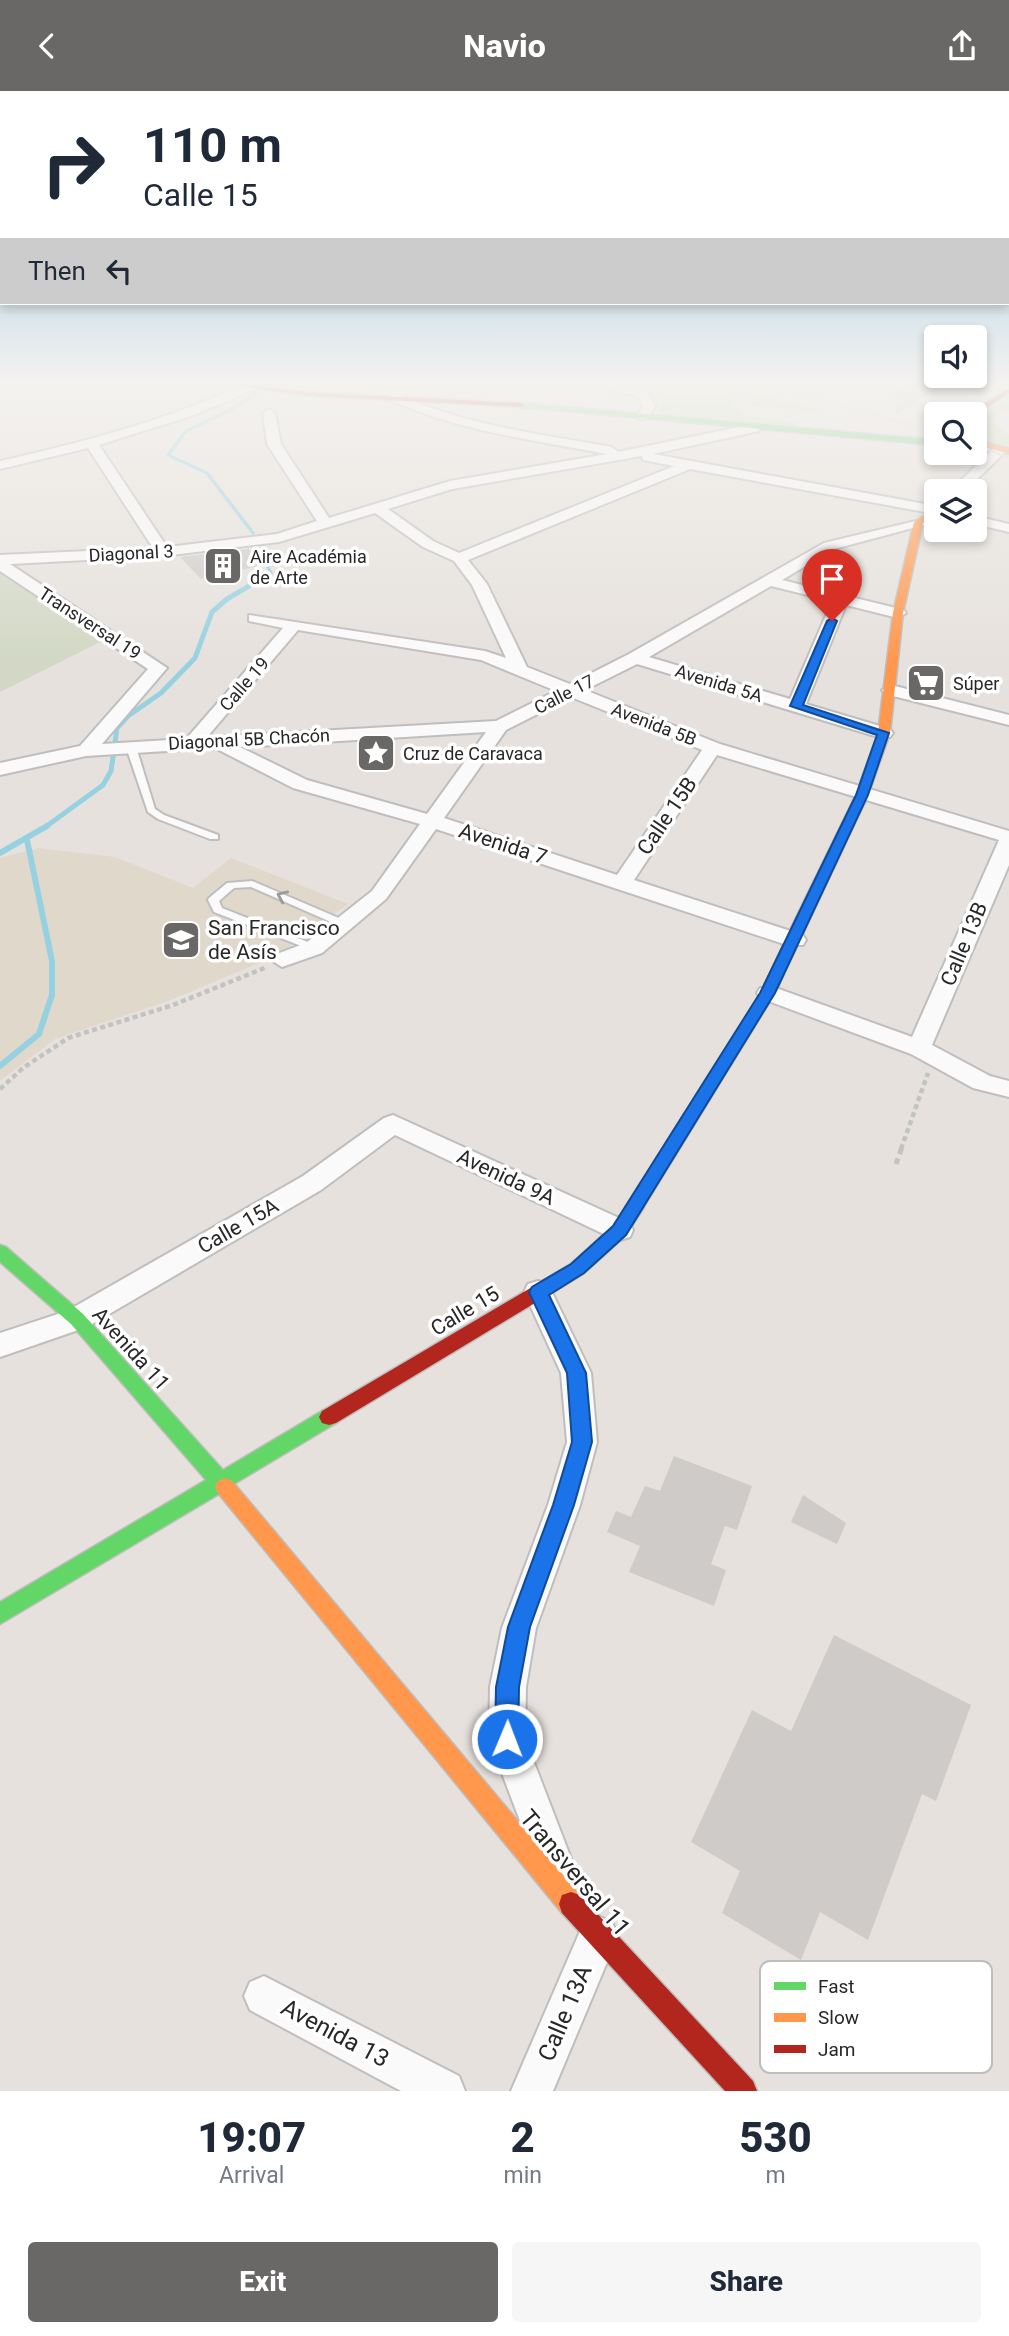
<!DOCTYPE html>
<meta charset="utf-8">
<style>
:root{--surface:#fff;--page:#f6f6f7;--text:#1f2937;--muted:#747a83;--accent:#6a6866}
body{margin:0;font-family:Roboto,sans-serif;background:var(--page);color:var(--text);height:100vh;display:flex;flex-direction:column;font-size:26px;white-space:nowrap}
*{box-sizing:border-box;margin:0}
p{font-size:23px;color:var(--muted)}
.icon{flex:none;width:38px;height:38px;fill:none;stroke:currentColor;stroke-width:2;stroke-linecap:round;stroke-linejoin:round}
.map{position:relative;height:2000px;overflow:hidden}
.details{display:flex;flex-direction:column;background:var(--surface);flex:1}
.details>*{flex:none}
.guide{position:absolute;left:0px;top:0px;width:1010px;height:214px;box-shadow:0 4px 10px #0003;background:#fff;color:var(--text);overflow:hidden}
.tools{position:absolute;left:924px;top:234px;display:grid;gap:14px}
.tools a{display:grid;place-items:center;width:63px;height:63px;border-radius:7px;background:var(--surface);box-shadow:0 4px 10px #0003;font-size:35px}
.pin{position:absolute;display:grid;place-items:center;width:60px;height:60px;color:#fff;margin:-72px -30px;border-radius:50% 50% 50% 0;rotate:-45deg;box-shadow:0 0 7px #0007}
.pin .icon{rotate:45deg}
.me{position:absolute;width:77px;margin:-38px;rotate:1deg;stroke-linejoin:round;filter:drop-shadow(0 0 5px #0008)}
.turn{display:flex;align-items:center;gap:24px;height:147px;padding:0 28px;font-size:32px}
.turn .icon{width:91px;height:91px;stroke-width:2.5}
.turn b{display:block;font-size:49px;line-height:60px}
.then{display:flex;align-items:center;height:66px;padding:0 28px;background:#0003;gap:14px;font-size:26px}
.eta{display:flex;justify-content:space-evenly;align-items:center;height:119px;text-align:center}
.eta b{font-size:42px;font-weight:800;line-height:49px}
.action{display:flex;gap:14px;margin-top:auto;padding:14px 28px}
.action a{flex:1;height:80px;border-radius:7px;background:var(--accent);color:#fff;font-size:28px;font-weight:800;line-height:80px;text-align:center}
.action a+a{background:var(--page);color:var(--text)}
header{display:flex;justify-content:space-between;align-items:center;height:91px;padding:0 28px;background:var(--accent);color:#fff;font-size:32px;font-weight:800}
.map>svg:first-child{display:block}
</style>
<header><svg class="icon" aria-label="back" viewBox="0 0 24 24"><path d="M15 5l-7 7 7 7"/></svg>Navio<svg class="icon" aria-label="share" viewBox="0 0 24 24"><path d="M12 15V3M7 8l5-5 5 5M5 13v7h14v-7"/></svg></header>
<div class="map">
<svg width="1009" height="2000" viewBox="0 0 1009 2000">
<rect width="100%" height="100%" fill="#e6e1dc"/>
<polygon fill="#e0d8cb" points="38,757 115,766 193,797 231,767 348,813 278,864 168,910 55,948 0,990 0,767"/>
<g fill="#c9deb8">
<polygon points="599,292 724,292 827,321 749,315 752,306 733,304 731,317 742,319 743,324 797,332 796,337 658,323 662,310 640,299"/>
<polygon points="1009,304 1009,320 991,328 1009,344 1009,354 975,346 975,326"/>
</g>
<polygon fill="#d2d8c5" points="0,481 100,551 0,601"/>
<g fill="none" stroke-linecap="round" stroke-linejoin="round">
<g stroke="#96d1e1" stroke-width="3.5">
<polyline points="253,442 207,382 168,364 185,341 230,319 273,292"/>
<polyline points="259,459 271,482 264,487"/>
</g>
<polyline stroke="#96d1e1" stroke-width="5" points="44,737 103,694 111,680 117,637 128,625 161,602 195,567 212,521 227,508 266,485"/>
<g stroke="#96d1e1" stroke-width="6">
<polyline points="0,762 47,735"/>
<polyline points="0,975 39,943 52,904 52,870 27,749"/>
</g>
</g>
<g fill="#cecbc8">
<polygon points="894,296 929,304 896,323"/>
<polygon points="249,458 263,474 201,488 180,466"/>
<polygon points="674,1365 752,1395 737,1439 725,1435 711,1473 726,1479 714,1515 629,1481 640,1455 607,1441 616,1420 631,1426 645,1395 660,1400"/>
<polygon points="803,1404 846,1432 837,1453 791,1431"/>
<polygon points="834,1544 971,1614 936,1710 922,1703 868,1849 820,1821 801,1869 722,1822 740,1780 691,1751 752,1619 791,1640"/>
</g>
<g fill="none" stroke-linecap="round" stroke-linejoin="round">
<g stroke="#bfbebe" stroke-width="4">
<g id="lane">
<polygon points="131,653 136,656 155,718 164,724 218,744 218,748 210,748 158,728 148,721 126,656"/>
<polygon points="252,790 348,831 349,833 344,836 340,835 251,796 234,797 219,810 222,817 318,855 319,857 318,859 314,860 214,821 208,809 209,807 227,792"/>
</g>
</g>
<g stroke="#bfbebe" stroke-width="4">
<g id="street">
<path d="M400 292H412L402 305C468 335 540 343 612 356L618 361 754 333 760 337 759 340 653 363 936 415V423L690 378 468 469 487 493 527 576 570 593 629 563 824 452 924 428V434L834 458 782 489 904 519 906 522 898 527 846 514 806 613 890 638 893 642 890 646H878L637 573 585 599 720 653 1009 740V774L932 954 990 985 1009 990V1006L973 997 911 963 760 907 757 902 760 897H776L912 946 999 749 717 664 634 789 803 844 806 849 803 854H787L436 738 386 808 322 862 282 876 271 869 274 864 306 852 372 800 420 733 293 697 215 657 86 665 0 684V672L80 655 148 578 0 480V464L153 457 88 357 0 378V370C85 351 166 329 246 293H254V299L194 324 99 354 167 456 277 443 317 430 267 353 263 322 269 318 275 322 281 353 329 427 450 390 607 363C532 349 459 340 390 309L388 306ZM642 365 643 369 674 375 459 462 433 450 388 418 452 398ZM375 422 423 456 454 470 472 494 506 567 485 560 249 524V530L283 537 186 648 102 653 167 577 10 473 163 465 279 451ZM771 495 832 510 790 608 649 566ZM298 539 481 569 556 600 496 630 207 646ZM571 606 702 659 617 784 444 727 506 639ZM486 641 427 723 307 689 240 656Z"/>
<polygon points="591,292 612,292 647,300 655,315 647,328 639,328 637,325 643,315 639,306"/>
<polygon points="991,292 1009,292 1009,299 993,295"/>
<polygon points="996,355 1008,358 964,401 949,401"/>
<polygon points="975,425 1009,433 1009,441 975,433"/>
<polygon points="891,594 1009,624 1009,634 885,603 882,599"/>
<polygon points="393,1024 630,1132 633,1139 630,1146 620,1149 610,1146 395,1044 321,1099 87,1236 0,1266 0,1242 67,1220 303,1085 384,1027"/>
<polygon points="538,1190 548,1193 591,1282 597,1351 580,1414 536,1537 526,1596 525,1648 572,1770 566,1783 553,1789 540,1783 489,1648 490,1596 502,1537 548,1414 567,1351 561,1282 524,1201 528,1193"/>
<polygon points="598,1825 612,1831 618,1845 553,2000 511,2000 584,1831"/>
<polygon points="264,1885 459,1985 465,2000 401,2000 250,1919 244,1905 250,1891"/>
</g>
</g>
<g stroke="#bfbebe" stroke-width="3">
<g id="fast">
<polygon points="521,312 936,349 936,354 518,316"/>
<polygon points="803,823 810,827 775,902 641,1120 629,1120 626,1116 629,1112 761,902 796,827"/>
<polygon points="0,1154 6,1156 83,1223 223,1379 322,1320 329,1318 336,1320 339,1326 336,1332 234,1393 232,1402 225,1405 219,1403 0,1533 0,1511 206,1389 71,1233 0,1171"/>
</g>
</g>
<g stroke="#bfbebe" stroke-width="3">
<g id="slow">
<polygon points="975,348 1009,357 1009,363 975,353"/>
<polygon points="936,417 936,424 923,432 903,522 890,642 868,704 810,827 803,831 798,830 796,827 856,704 878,642 893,522 914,431"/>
<polygon points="225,1387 232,1390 580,1804 583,1813 580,1822 571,1825 562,1822 218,1402 215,1396 218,1390"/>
</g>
</g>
<g stroke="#bfbebe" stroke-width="3">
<g id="jam">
<polygon points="219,292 241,292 309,301 521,312 525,314 521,316 309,305"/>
<polygon points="1009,297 1009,302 975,324 965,324"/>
<polygon points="635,1110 641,1112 644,1116 626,1144 583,1183 336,1332 329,1334 322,1332 319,1326 322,1320 571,1173 614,1134 629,1112"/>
<polygon points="571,1801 580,1804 753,1990 757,2000 725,2000 562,1822 559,1813 562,1804"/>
</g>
</g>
<g stroke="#c2c2c1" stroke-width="4.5" stroke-dasharray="5 3.5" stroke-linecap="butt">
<polyline points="0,998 23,977 68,947 173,914 267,876"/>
<polyline points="901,1058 928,982"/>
</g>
<polyline stroke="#c2c2c1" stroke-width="5" stroke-dasharray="6 4.5" stroke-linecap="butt" points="896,1073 902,1056"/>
<use href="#lane" fill="#fbfafa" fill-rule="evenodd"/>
<use href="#street" fill="#fbfafa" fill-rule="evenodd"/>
<use href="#fast" fill="#63d668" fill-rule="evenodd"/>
<use href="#slow" fill="#ff974d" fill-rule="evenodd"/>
<use href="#jam" fill="#b3261e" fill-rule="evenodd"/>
<g stroke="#dcdcdd" stroke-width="2.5">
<polyline points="759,292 936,341"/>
<polyline points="975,353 1009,367"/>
</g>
</g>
<defs><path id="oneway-chevron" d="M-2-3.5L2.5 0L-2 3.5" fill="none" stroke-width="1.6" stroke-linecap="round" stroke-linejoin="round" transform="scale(1.75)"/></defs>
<use stroke="#9c9b9b" href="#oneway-chevron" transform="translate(282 805) rotate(-156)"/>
<linearGradient id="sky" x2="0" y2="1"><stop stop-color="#87c0e5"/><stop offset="0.51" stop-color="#f4f2ef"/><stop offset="1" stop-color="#f4f2ef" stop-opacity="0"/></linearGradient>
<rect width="1009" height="572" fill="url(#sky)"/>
<polygon fill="#1a73e8" stroke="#114b97" stroke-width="2" points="832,527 837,530 803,614 889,642 868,704 775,902 626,1144 584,1182 549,1204 586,1282 592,1351 574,1414 530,1536 519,1596 518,1648 515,1656 507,1659 499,1656 495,1648 496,1596 508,1536 553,1414 572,1351 567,1282 529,1201 532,1196 571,1173 613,1135 760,902 856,704 877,644 790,615 827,530"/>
<defs>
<g id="building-square" transform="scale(2.0125)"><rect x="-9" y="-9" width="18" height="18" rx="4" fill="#6a6866" stroke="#fff"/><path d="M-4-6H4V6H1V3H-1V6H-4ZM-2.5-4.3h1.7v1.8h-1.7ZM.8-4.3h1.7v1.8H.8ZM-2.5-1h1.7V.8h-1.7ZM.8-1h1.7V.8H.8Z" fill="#fff"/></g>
<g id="supermarket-square" transform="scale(2.0125)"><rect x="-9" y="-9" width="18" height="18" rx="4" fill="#6a6866" stroke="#fff"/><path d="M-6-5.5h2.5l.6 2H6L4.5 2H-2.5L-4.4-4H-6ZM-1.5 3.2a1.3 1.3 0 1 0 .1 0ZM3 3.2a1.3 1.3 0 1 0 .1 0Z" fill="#fff"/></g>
<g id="sight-square" transform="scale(2.0125)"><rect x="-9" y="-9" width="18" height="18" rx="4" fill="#6a6866" stroke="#fff"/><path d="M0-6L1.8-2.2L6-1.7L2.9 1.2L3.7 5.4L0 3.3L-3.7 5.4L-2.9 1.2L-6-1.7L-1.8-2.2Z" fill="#fff"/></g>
<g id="school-square" transform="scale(2.0125)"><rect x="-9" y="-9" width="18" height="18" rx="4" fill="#6a6866" stroke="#fff"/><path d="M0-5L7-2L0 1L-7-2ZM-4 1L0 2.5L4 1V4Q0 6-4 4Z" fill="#fff"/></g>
</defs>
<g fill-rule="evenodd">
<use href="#building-square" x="223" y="475"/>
<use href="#supermarket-square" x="926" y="592"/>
<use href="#sight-square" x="376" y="662"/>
<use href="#school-square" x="181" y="849"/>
</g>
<g text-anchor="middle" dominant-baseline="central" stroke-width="7" stroke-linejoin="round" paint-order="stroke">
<g font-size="18" fill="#272727" stroke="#fff">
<text transform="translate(131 462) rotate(-3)">Diagonal 3</text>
<text transform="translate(90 532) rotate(33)">Transversal 19</text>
<text transform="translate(719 592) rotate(17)">Avenida 5A</text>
<text transform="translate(244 593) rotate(-49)">Calle 19</text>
<text transform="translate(564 603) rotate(-27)">Calle 17</text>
<text transform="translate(654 633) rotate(21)">Avenida 5B</text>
<text transform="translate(249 648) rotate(-3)">Diagonal 5B Chacón</text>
</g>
<g font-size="18" fill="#272727" stroke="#fff" text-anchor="start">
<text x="250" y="465">Aire Académia<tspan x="250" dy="21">de Arte</tspan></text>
<text x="953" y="592">Súper</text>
<text x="403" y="662">Cruz de Caravaca</text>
</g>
<g font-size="21" fill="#272727" stroke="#fff">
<text transform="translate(667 725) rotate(-56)">Calle 15B</text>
<text transform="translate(503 753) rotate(18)">Avenida 7</text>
<text transform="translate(964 853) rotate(-67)">Calle 13B</text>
<text transform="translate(506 1086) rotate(25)">Avenida 9A</text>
<text transform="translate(238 1135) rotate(-30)">Calle 15A</text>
<text transform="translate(465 1220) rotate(-31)">Calle 15</text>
<text transform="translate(131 1258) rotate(48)">Avenida 11</text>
</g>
<g font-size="21" fill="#272727" stroke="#fff" text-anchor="start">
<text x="208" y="837">San Francisco<tspan x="208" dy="24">de Asís</tspan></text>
</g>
<g font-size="24" fill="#272727" stroke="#fff">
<text transform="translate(575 1782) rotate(50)">Transversal 11</text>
<text transform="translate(565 1922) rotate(-67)">Calle 13A</text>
<text transform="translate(335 1942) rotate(28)">Avenida 13</text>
</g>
</g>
<rect x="760" y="1870" width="232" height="112" rx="10" fill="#fff" stroke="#bebebe" stroke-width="2"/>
<rect x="774" y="1891" width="32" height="8" fill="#63d668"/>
<rect x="774" y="1922" width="32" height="9" fill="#ff974d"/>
<rect x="774" y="1954" width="32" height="8" fill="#b3261e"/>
<g font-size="19" fill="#272727">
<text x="818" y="1902">Fast</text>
<text x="818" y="1933">Slow</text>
<text x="818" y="1965">Jam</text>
</g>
</svg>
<div class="tools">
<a><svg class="icon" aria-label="sound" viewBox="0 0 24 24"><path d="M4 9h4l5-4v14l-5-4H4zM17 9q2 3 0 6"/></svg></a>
<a><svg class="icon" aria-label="search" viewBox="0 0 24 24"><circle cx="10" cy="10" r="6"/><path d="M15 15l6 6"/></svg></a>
<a><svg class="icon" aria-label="layers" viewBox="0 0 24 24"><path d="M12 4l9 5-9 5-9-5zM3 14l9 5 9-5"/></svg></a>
</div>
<div class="pin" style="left:832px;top:530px;background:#d93025"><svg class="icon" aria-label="arrive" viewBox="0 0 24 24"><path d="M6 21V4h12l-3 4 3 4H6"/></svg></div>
<svg class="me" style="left:507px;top:1648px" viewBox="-20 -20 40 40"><circle r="17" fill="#1a73e8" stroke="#fff" stroke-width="3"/><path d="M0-11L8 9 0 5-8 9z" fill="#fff"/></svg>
<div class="guide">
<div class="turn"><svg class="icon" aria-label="right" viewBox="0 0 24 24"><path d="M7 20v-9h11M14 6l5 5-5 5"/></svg><div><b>110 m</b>Calle 15</div></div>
<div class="then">Then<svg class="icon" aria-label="left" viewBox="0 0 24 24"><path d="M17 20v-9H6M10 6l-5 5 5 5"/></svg></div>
</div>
</div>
<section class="details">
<div class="eta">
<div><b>19:07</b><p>Arrival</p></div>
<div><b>2</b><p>min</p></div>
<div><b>530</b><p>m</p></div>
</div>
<div class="action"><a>Exit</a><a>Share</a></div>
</section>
